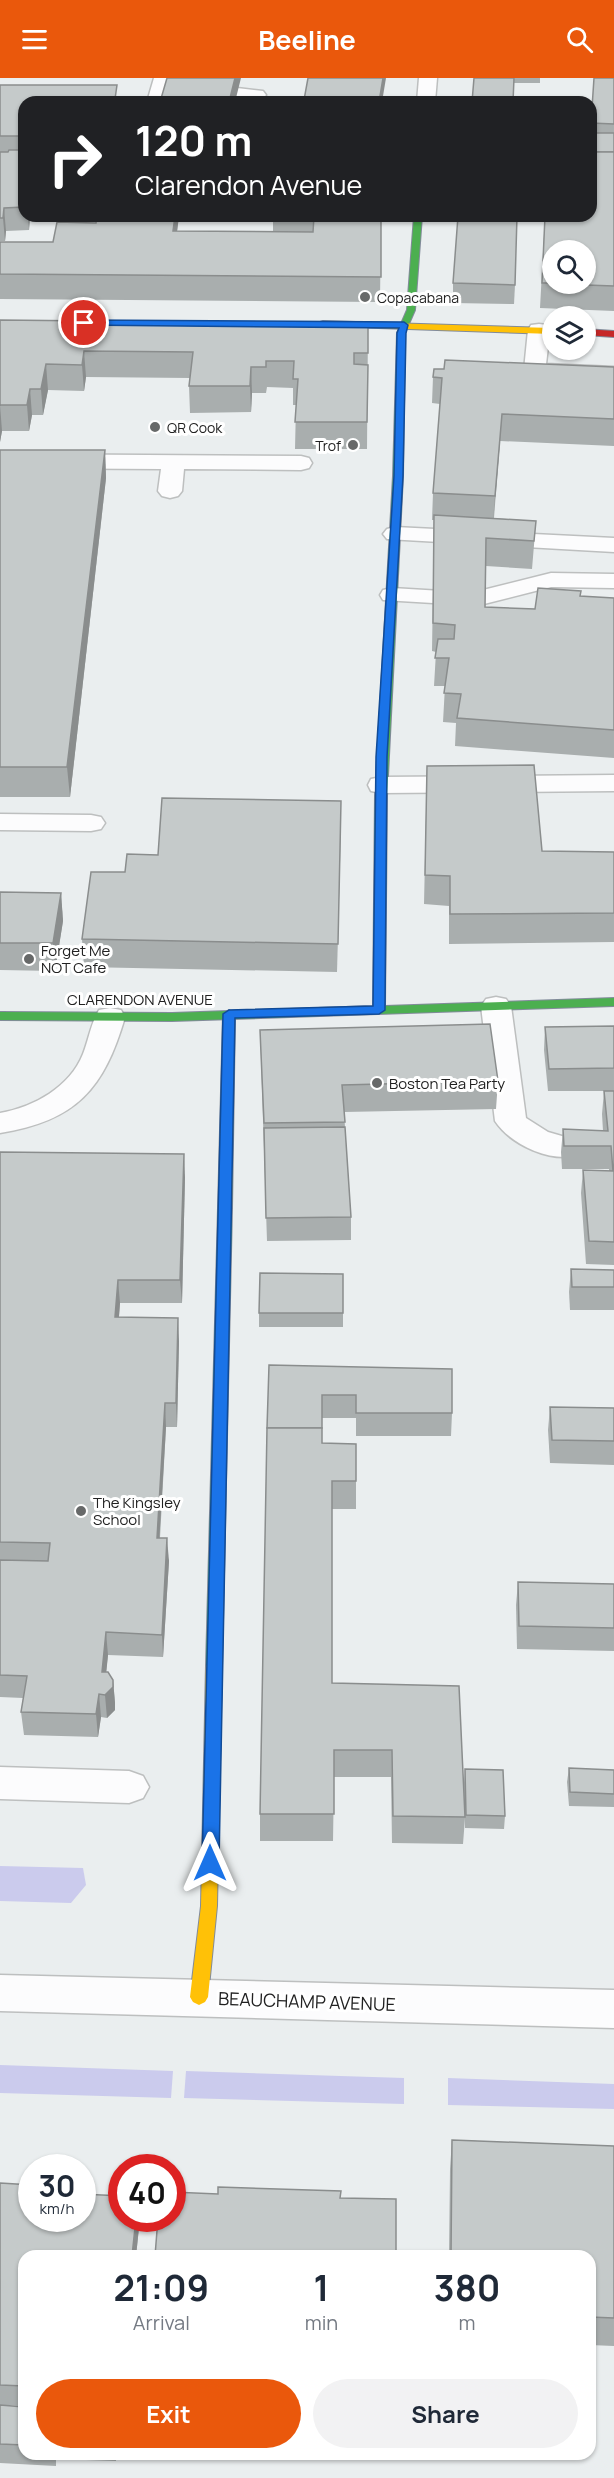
<!DOCTYPE html>
<style>
:root{--surface:#fff;--page:#f2f2f3;--text:#1f2937;--muted:#747a83;--accent:#ea580c}
body{margin:0;font-family:Manrope,sans-serif;background:var(--page);color:var(--text);height:100vh;display:flex;flex-direction:column;font-size:22px;white-space:nowrap}
*{box-sizing:border-box;margin:0}
p{font-size:20px;color:var(--muted)}
.icon{flex:none;width:33px;height:33px;fill:none;stroke:currentColor;stroke-width:2;stroke-linecap:round;stroke-linejoin:round}
.map{position:relative;flex:1;overflow:hidden}
.side{position:absolute;left:18px;top:2172px;width:578px;height:210px;display:flex;flex-direction:column;background:var(--surface);border-radius:18px;box-shadow:0 2px 4px #0004}
.side>*{flex:none}
.guide{position:absolute;left:18px;top:18px;width:579px;height:126px;border-radius:18px;box-shadow:0 2px 4px #0004;background:#202124;color:#fff;overflow:hidden}
.tools{position:absolute;left:542px;top:162px;display:grid;gap:12px}
.tools a{display:grid;place-items:center;width:54px;height:54px;border-radius:50%;background:var(--surface);box-shadow:0 2px 4px #0004;font-size:30px}
.speed{position:absolute;left:18px;top:2076px;display:flex;gap:12px;font-size:30px;font-weight:700;text-align:center}
.speed>*{display:grid;place-content:center;width:78px;height:78px;border-radius:50%;background:var(--surface);box-shadow:0 2px 4px #0004;line-height:1}
.speed small{font-size:15px;font-weight:400}
.speed .limit{border:9px solid #d22;background:#fff;color:#111}
.pin{position:absolute;display:grid;place-items:center;width:51px;height:51px;color:#fff;margin:-26px;border:3px solid #fff;border-radius:50%;box-shadow:0 2px 6px #0007}
.me{position:absolute;width:66px;margin:-33px;rotate:0deg;stroke-linejoin:round;filter:drop-shadow(0 0 4px #0008)}
.turn{display:flex;align-items:center;gap:21px;height:126px;padding:0 18px;font-size:27px}
.turn .icon{width:78px;height:78px;stroke-width:2.5}
.turn b{display:block;font-size:42px;line-height:51px}
.eta{display:flex;justify-content:space-evenly;align-items:center;height:102px;text-align:center}
.eta b{font-size:36px;font-weight:700;line-height:42px}
.primary-button{display:flex;gap:12px;margin-top:auto;padding:12px 18px}
.primary-button a{flex:1;height:69px;border-radius:36px;background:var(--accent);color:#fff;font-size:24px;font-weight:700;line-height:69px;text-align:center}
.primary-button a+a{background:var(--page);color:var(--text)}
header{display:flex;justify-content:space-between;align-items:center;height:78px;padding:0 18px;background:var(--accent);color:#fff;font-size:27px;font-weight:700}
.map>svg:first-child{display:block}
</style>
<header><svg class="icon" aria-label="menu" viewBox="0 0 24 24"><path d="M4 6h16M4 12h16M4 18h16"/></svg>Beeline<svg class="icon" aria-label="search" viewBox="0 0 24 24"><circle cx="10" cy="10" r="6"/><path d="M15 15l6 6"/></svg></header>
<div class="map">
<svg width="614" height="2400" viewBox="0 0 614 2400">
<rect width="100%" height="100%" fill="#eaeeef"/>
<g fill="#cbcbed">
<polygon points="0,1788 83,1790 86,1807 71,1825 0,1823"/>
<polygon points="0,1987 173,1993 171,2020 0,2015"/>
<polygon points="186,1993 404,2000 404,2026 184,2020"/>
<polygon points="448,2000 614,2006 614,2031 448,2027"/>
</g>
<g fill="none" stroke-linecap="round" stroke-linejoin="round">
<g stroke="#bdbfbf" stroke-width="3">
<g id="lane">
<polygon points="154,0 172,0 165,24 147,24"/>
<polygon points="237,10 263,13 266,17 263,21 257,23 231,20 228,16 231,12"/>
<polygon points="395,449 614,460 614,474 387,461 383,456 387,451"/>
<polygon points="551,495 614,496 614,510 551,509 484,526 475,524 472,519 475,514"/>
<polygon points="392,510 442,513 445,518 442,523 433,525 383,522 380,517 383,512"/>
<polygon points="614,697 614,713 381,715 371,713 368,707 371,701 381,699"/>
<path d="M496 919 506 921 511 928 526 1040 548 1054 579 1063 584 1070 579 1077C551 1085 511 1067 495 1043L481 928 486 921Z"/>
<path d="M110 930 121 932 125 939C104 1011 76 1043 0 1055V1035C34 1029 70 1009 83 976 89 961 91 945 99 932Z"/>
<polygon points="0,1689 129,1693 143,1698 149,1709 143,1720 129,1725 0,1721"/>
</g>
</g>
<g stroke="#bdbfbf" stroke-width="3">
<g id="street">
<polygon points="419,0 437,0 435,24 417,24"/>
<polygon points="539,246 547,247 550,252 546,286 614,289 614,303 527,297 524,292 528,252 531,247"/>
<polygon points="0,376 301,378 309,380 312,385 309,390 301,392 184,391 182,413 178,418 170,420 162,418 158,413 161,391 0,390"/>
<polygon points="0,736 91,737 101,739 105,745 101,751 91,753 0,752"/>
<polygon points="0,1897 614,1912 614,1950 0,1933"/>
</g>
</g>
<g stroke="#828b9a" stroke-width="2">
<g id="fast">
<polygon points="414,138 422,138 415,232 405,255 403,398 387,718 385,928 614,920 614,928 172,943 0,942 0,934 172,935 373,928 375,718 393,398 397,255 407,232"/>
<polygon points="225,1126 232,1130 222,1588 219,1592 214,1594 209,1592 206,1588 218,1130"/>
</g>
</g>
<g stroke="#828b9a" stroke-width="2">
<g id="slow">
<polygon points="323,243 552,250 552,256 320,248 320,244"/>
<polygon points="229,932 235,936 232,1130 225,1134 218,1130 223,936"/>
<polygon points="214,1582 219,1584 222,1588 217,1828 208,1919 205,1924 199,1927 193,1924 190,1919 201,1828 206,1588 209,1584"/>
</g>
</g>
<g stroke="#828b9a" stroke-width="2">
<polygon id="jam" points="585,251 614,253 614,259 585,257"/>
</g>
<use href="#lane" fill="#fcfcfd" fill-rule="evenodd"/>
<use href="#street" fill="#fcfcfd" fill-rule="evenodd"/>
<use href="#fast" fill="#4caf50" fill-rule="evenodd"/>
<use href="#slow" fill="#ffc107" fill-rule="evenodd"/>
<use href="#jam" fill="#c62828" fill-rule="evenodd"/>
</g>
<g fill="#a9aeae">
<polygon points="474,0 540,0 540,5 514,5"/>
<polygon points="614,0 614,233 540,230 545,138 591,138 591,37"/>
<polygon points="0,7 117,21 128,21 129,24 24,24 24,138 30,138 29,152 6,153 5,163 0,163"/>
<polygon points="97,138 179,138 177,153 273,154 273,138 381,138 380,224 0,221 0,164 53,164 96,145"/>
<polygon points="453,205 515,207 514,226 453,225"/>
<polygon points="0,242 368,246 367,371 295,371 296,327 293,327 293,310 267,309 266,315 252,315 251,334 190,335 189,308 190,300 86,299 84,313 48,312 43,337 32,337 29,353 2,353 0,364"/>
<polygon points="614,289 614,368 500,363 494,440 536,443 532,491 486,488 485,529 535,531 580,518 614,520 614,680 455,668 456,645 443,644 445,608 434,608 436,574 432,573 434,442 432,442 433,415 440,326 432,325 433,299"/>
<polygon points="0,372 105,372 106,400 70,719 0,719"/>
<polygon points="427,688 542,773 614,774 614,864 449,866 449,828 424,826"/>
<polygon points="341,750 337,894 84,889 82,861 125,794"/>
<polygon points="0,814 61,815 63,843 55,893 0,892"/>
<polygon points="614,948 614,1187 586,1186 581,1115 583,1092 609,1093 609,1091 562,1091 561,1074 563,1051 603,1053 602,1036 604,1013 548,1013 544,972 545,949"/>
<polygon points="260,952 498,1003 496,1031 344,1034 351,1139 351,1162 267,1163"/>
<polygon points="0,1074 185,1099 182,1225 120,1225 119,1239 179,1263 177,1349 166,1349 160,1460 169,1483 163,1579 108,1577 106,1594 113,1602 115,1625 115,1632 107,1640 101,1639 98,1659 24,1657 21,1634 23,1620 0,1619"/>
<polygon points="571,1191 614,1192 614,1232 570,1232 569,1214"/>
<polygon points="343,1196 343,1249 259,1249 259,1235"/>
<polygon points="269,1287 452,1335 451,1358 356,1358 356,1340 322,1340 322,1365 356,1403 356,1431 332,1431 332,1605 464,1734 464,1705 465,1691 505,1738 504,1751 465,1750 465,1740 463,1766 392,1765 391,1699 334,1699 333,1763 260,1763 260,1736"/>
<polygon points="550,1329 614,1330 614,1387 550,1385 548,1352"/>
<polygon points="518,1504 614,1506 614,1573 517,1571 516,1527"/>
<polygon points="569,1690 614,1692 614,1729 569,1728 567,1704"/>
<polygon points="452,2062 614,2068 614,2268 590,2267 590,2178 449,2178 450,2091"/>
<polygon points="0,2105 122,2140 140,2140 136,2178 24,2178 24,2328 0,2327"/>
<polygon points="0,2327 24,2329 24,2376 116,2376 116,2383 56,2381 56,2388 0,2385"/>
</g>
<g fill="#8a8d8d">
<polygon points="235,0 241,0 235,24 230,20"/>
<polygon points="383,0 386,0 382,24 379,24"/>
<polygon points="4,130 6,153 5,163 3,140"/>
<polygon points="28,138 30,138 29,152"/>
<polygon points="175,138 179,138 174,178 173,153"/>
<polygon points="84,273 86,299 84,313 82,287"/>
<polygon points="46,286 48,312 43,337 41,311"/>
<polygon points="251,289 252,315 251,334 250,308"/>
<polygon points="30,311 32,337 29,353 27,327"/>
<polygon points="0,327 2,353 0,364"/>
<polygon points="502,336 500,363 493,445 495,418"/>
<polygon points="105,372 106,400 70,719 67,689"/>
<polygon points="61,815 63,843 55,893 53,865"/>
<polygon points="184,1076 185,1099 182,1225 180,1202"/>
<polygon points="118,1202 120,1225 117,1262 115,1239"/>
<polygon points="178,1240 179,1263 177,1349 176,1325"/>
<polygon points="165,1325 166,1349 158,1483 157,1460"/>
<polygon points="167,1460 169,1483 163,1579 162,1557"/>
<polygon points="106,1554 108,1577 104,1617 102,1594"/>
<polygon points="113,1602 115,1625 115,1632 107,1640 105,1617"/>
<polygon points="99,1616 101,1639 98,1659 96,1636"/>
<polygon points="136,2140 140,2140 136,2178 132,2178"/>
</g>
<g fill="#c5caca" stroke="#8a8d8d" stroke-width="1.5">
<polygon points="167,0 235,0 230,20 304,22 308,0 383,0 379,24 160,24"/>
<polygon points="474,0 514,0 513,24 472,24"/>
<polygon points="594,0 614,0 614,46 591,45"/>
<polygon points="0,7 117,7 115,21 128,21 128,24 24,24 24,58 0,58"/>
<rect x="591" y="55" width="23" height="19"/>
<polygon points="9,72 24,72 24,129 4,130 3,140 0,140 0,74 8,74"/>
<polygon points="591,74 614,74 614,208 558,206 585,206 585,172 552,172 552,205 542,205 545,138 591,138"/>
<polygon points="97,138 175,138 173,153 313,154 314,138 381,138 381,199 0,196 0,164 53,164 57,144 96,145"/>
<polygon points="458,138 517,138 515,207 453,205"/>
<polygon points="0,242 368,246 368,275 354,275 354,286 368,287 367,344 295,344 298,301 293,301 294,283 266,283 266,289 251,289 250,308 189,308 193,274 84,273 82,287 46,286 41,311 30,311 27,327 0,327 0,328"/>
<polygon points="445,282 614,289 614,341 502,336 495,418 433,415 442,300 433,299 434,291 444,291"/>
<polygon points="0,372 105,372 67,689 0,689"/>
<polygon points="434,437 536,443 534,463 486,460 485,529 535,531 538,510 581,513 580,518 614,520 614,652 457,640 461,616 444,615 449,580 435,580 438,561 454,561 455,547 433,545"/>
<polygon points="534,687 542,773 614,774 614,835 450,836 450,798 425,797 427,688"/>
<polygon points="162,720 341,723 338,866 82,861 91,794 125,794 127,776 158,777"/>
<polygon points="0,814 61,815 53,865 0,865"/>
<polygon points="490,946 498,1003 342,1007 345,1044 264,1045 260,952"/>
<polygon points="614,948 614,990 549,991 545,949"/>
<polygon points="604,1013 614,1013 614,1164 589,1163 583,1092 613,1093 611,1068 564,1068 563,1051 608,1053"/>
<polygon points="345,1049 351,1139 266,1140 264,1050"/>
<polygon points="0,1074 184,1076 180,1202 118,1202 115,1239 178,1240 176,1325 165,1325 157,1460 167,1460 162,1557 106,1554 102,1594 108,1594 113,1602 113,1609 105,1617 99,1616 96,1636 21,1634 27,1598 0,1597 0,1482 48,1483 50,1465 0,1464"/>
<polygon points="571,1191 614,1192 614,1209 572,1209"/>
<polygon points="260,1195 343,1196 343,1235 259,1235"/>
<polygon points="269,1287 452,1291 452,1335 356,1335 356,1317 322,1317 322,1350 267,1350"/>
<polygon points="550,1329 614,1330 614,1363 552,1362"/>
<polygon points="267,1350 322,1350 322,1365 356,1366 356,1403 332,1403 332,1605 459,1608 465,1739 393,1738 392,1672 334,1672 334,1736 260,1736"/>
<polygon points="518,1504 614,1506 614,1550 519,1548"/>
<polygon points="569,1690 614,1692 614,1716 570,1714"/>
<polygon points="465,1691 503,1692 505,1738 466,1737"/>
<polygon points="452,2062 614,2068 614,2240 590,2239 590,2178 451,2178"/>
<polygon points="0,2105 32,2107 32,2140 82,2140 82,2116 122,2118 122,2140 136,2140 132,2178 24,2178 24,2308 0,2307"/>
<polygon points="218,2109 341,2113 340,2120 396,2121 396,2178 155,2178 158,2140 172,2140 172,2114 218,2116"/>
<polygon points="0,2327 24,2329 24,2367 0,2366"/>
</g>
<polygon fill="#1a73e8" stroke="#114b97" stroke-width="1.5" points="84,242 404,244 408,247 406,255 403,398 387,679 385,932 379,936 235,940 219,1785 216,1790 210,1793 204,1790 202,1785 223,936 229,932 373,928 376,679 394,398 397,255 399,250 81,247 81,243"/>
<g fill="#676969" stroke="#fff" stroke-width="2">
<circle cx="365" cy="219" r="6"/>
<circle cx="155" cy="349" r="6"/>
<circle cx="353" cy="367" r="6"/>
<circle cx="29" cy="881" r="6"/>
<circle cx="377" cy="1005" r="6"/>
<circle cx="81" cy="1433" r="6"/>
</g>
<g text-anchor="middle" dominant-baseline="central" stroke-width="6" stroke-linejoin="round" paint-order="stroke">
<g font-size="14" fill="#212121" stroke="#fff" text-anchor="start">
<text x="377" y="219">Copacabana</text>
<text x="167" y="349">QR Cook</text>
<text x="341" y="367" text-anchor="end">Trof</text>
</g>
<g font-size="15" fill="#212121" stroke="#fff" text-anchor="start">
<text x="41" y="872">Forget Me<tspan x="41" dy="17">NOT Cafe</tspan></text>
<text x="389" y="1005">Boston Tea Party</text>
<text x="93" y="1424">The Kingsley<tspan x="93" dy="17">School</tspan></text>
</g>
<g font-size="15" fill="#212121" stroke="#fff">
<text x="140" y="921">CLARENDON AVENUE</text>
</g>
<g font-size="18" fill="#212121" stroke="#fff">
<text transform="translate(307 1923) rotate(2)">BEAUCHAMP AVENUE</text>
</g>
</g>
</svg>
<div class="tools">
<a><svg class="icon" aria-label="search" viewBox="0 0 24 24"><circle cx="10" cy="10" r="6"/><path d="M15 15l6 6"/></svg></a>
<a><svg class="icon" aria-label="layers" viewBox="0 0 24 24"><path d="M12 4l9 5-9 5-9-5zM3 14l9 5 9-5"/></svg></a>
</div>
<div class="speed"><div>30<small>km/h</small></div><div class="limit">40</div></div>
<div class="pin" style="left:84px;top:245px;background:#d93025"><svg class="icon" aria-label="arrive" viewBox="0 0 24 24"><path d="M6 21V4h12l-3 4 3 4H6"/></svg></div>
<svg class="me" style="left:210px;top:1785px" viewBox="-20 -20 40 40"><path d="M0-17L14 15 0 8-14 15z" fill="#1a73e8" stroke="#fff" stroke-width="4"/></svg>
<div class="guide">
<div class="turn"><svg class="icon" aria-label="right" viewBox="0 0 24 24"><path d="M7 20v-9h11M14 6l5 5-5 5"/></svg><div><b>120 m</b>Clarendon Avenue</div></div>
</div>
<section class="side">
<div class="eta">
<div><b>21:09</b><p>Arrival</p></div>
<div><b>1</b><p>min</p></div>
<div><b>380</b><p>m</p></div>
</div>
<div class="primary-button"><a>Exit</a><a>Share</a></div>
</section>
</div>
